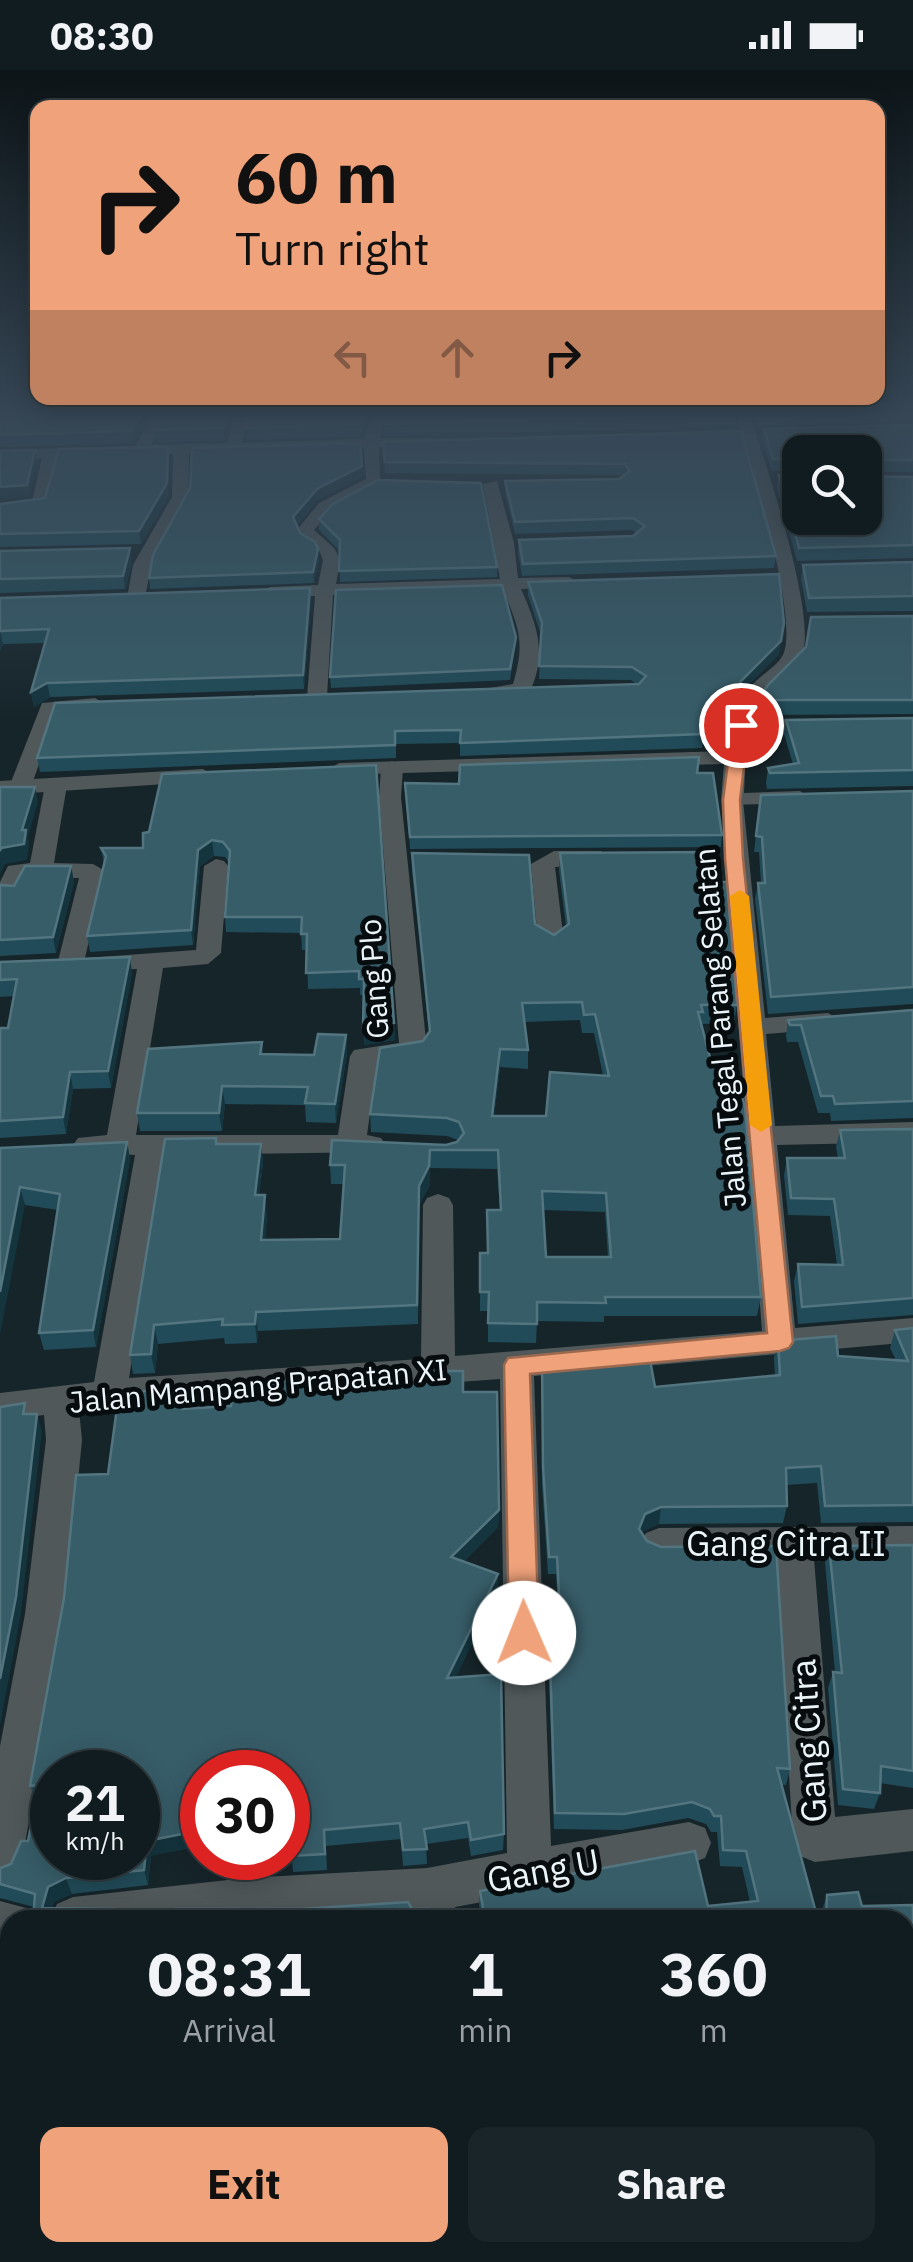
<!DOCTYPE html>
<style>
:root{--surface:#101c20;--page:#192529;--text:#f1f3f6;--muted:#9ca1a5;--line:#303a3e;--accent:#f0a27a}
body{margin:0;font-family:"IBM Plex Sans",sans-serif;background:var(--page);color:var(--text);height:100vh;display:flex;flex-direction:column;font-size:38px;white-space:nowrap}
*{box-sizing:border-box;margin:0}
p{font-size:32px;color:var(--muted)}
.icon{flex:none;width:55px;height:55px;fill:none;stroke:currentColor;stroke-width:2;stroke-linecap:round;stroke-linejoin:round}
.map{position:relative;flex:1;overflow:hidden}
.side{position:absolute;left:0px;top:1840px;width:915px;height:352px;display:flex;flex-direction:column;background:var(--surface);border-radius:30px 30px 0 0;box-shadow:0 5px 25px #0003,0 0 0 2px var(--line)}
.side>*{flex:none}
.hud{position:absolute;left:30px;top:30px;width:855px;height:305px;border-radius:20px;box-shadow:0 5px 25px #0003,0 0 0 2px var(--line);background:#f0a27a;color:#111;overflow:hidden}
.buttons{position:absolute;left:782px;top:365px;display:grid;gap:20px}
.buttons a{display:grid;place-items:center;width:100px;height:100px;border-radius:20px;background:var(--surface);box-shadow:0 5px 25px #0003,0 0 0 2px var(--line);font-size:50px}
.speed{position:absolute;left:30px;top:1680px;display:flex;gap:20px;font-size:50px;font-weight:700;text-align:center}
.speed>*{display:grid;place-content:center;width:130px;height:130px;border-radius:50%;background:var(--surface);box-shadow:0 5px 25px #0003,0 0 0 2px var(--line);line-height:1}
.speed small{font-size:25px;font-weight:400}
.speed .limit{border:15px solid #d22;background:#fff;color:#111}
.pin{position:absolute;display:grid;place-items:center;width:85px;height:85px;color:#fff;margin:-42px;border:5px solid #fff;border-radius:50%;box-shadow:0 2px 10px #0007}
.me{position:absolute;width:110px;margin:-55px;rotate:359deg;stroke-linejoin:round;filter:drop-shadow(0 0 8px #0008)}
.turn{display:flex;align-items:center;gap:35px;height:210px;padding:0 40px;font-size:45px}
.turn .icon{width:130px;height:130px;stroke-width:2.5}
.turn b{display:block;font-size:70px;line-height:85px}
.lanes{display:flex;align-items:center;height:95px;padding:0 40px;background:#0003;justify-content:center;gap:50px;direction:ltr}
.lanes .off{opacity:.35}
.eta{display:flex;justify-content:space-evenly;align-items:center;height:170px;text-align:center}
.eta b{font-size:60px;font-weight:700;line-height:70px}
.button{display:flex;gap:20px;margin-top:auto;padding:20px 40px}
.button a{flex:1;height:115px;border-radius:20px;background:var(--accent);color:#111;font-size:40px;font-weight:700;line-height:115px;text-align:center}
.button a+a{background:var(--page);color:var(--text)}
.status{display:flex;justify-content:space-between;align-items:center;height:70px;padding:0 50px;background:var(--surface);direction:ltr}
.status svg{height:28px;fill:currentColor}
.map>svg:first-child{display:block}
</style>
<div class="status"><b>08:30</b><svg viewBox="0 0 49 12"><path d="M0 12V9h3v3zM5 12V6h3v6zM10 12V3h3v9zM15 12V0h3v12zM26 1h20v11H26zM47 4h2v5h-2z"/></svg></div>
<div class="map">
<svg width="913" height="2192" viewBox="0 0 913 2192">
<rect width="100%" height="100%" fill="#16252a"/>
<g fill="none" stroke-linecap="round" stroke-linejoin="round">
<g fill="#50585a" fill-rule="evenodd">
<path d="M153 344H167L151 375 227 373 234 344 248 345 242 373 364 369 371 344H385L380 368H437V374L432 376 379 377 380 414 331 441 314 460C338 482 343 479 336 514L500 509 483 414 497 411 514 473 518 508 569 507 578 512 569 517 521 519C537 555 548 585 529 623L486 630 476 624 479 620 513 614C525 573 520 559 503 520L333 525 327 627 317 633 307 627 315 526 270 527 261 522 270 517 318 515 323 490 319 480 303 471 297 460 319 433 366 409 364 378 189 383 188 427 151 495 145 528 136 534 127 528 133 495 172 427 173 384 58 388 45 438 0 443V433L32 431 42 388 0 390V380L135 376Z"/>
<polygon points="95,628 105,634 102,638 57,643 31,717 28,722 12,722 9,717 42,633"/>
<polygon points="741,649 823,650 833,656 823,662 734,659 731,655"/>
<polygon points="392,691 403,698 401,727 427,980 423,986 377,993 367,1065 381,1068 386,1075 381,1082 164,1085 129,1308 421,1289 423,1135 427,1128 438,1124 449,1128 453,1135 455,1286 762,1261 721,730 732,723 743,730 765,948 828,943 842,951 828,959 766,964 775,1056 913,1052 913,1072 777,1075 795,1258 913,1248 913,1272 534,1306 551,1776 689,1752 705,1758 711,1773 705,1788 689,1794 455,1837 459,1850 413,1850 411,1843 303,1850 50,1850 57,1834 73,1827 246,1808 427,1798 507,1783 500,1309 79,1340 82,1370 65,1544 22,1791 16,1806 0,1813 0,1676 25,1544 46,1370 44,1345 0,1351 0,1323 94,1312 135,1085 78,1082 73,1075 78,1068 107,1065 137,899 94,901 83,895 70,903 57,895 79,808 26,808 17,828 0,828 0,812 8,796 30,793 45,715 56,708 67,715 54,793 93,794 105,801 85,888 196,880 204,796 216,789 224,791 228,796 221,883 208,894 163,898 136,1065 338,1065 350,986 354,980 399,973 379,727 381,698"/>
<polygon points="554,781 601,781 613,788 601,795 555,797 564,872 551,880 538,872 531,794"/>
<polygon points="913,1456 913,1488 814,1489 835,1747 913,1739 913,1781 815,1792 800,1786 793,1771 776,1489 659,1490 646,1485 640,1474 646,1463 659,1458"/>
<polygon points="0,1831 26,1838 31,1850 10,1850 10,1877 0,1877"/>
<polygon points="913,1983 913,2031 905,2032 905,1984"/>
</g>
<g fill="#50585a" fill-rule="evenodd">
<path d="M735 344H749C765 390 815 539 803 582 798 602 775 611 763 627 743 653 746 692 744 723L800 721 811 728 808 733 724 735 721 730 724 694 331 705 328 700 339 693 725 681C728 655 735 630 755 612 764 603 777 596 783 585 800 547 749 387 735 344Z"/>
<polygon points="203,699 214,706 211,711 0,725 0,711"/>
</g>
</g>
<g fill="#214b58" fill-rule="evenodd">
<polygon points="0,344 151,344 133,373 0,377"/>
<polygon points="163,344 233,344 224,370 157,372 156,360"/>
<polygon points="248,344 370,344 361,366 247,370 246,358"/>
<polygon points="736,344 735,356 384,366 383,354"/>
<polygon points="752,344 913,344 913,352 757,356"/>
<polygon points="913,355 913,402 865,402 800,382 800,401 772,401 762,371 764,359"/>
<polygon points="741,361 776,486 774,498 522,506 518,482 519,470 633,466 636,463 632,460 515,464 505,423 505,411 619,409 624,405 385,403 383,383 383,372"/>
<polygon points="168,377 169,389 168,426 141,474 0,477 0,434 45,428"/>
<polygon points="779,405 913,407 913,488 797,491 777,418"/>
<polygon points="362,407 317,430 297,455 300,463 319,490 314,513 150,519 149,508"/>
<polygon points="319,449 497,497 497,507 340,512 339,480 319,460"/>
<polygon points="0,481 132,492 125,519 0,523"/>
<polygon points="913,492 913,541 807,542 801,509 803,495"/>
<polygon points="528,512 779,584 739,624 724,662 705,660 702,678 460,686 460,673 396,674 396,688 40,702 37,688 638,615 631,610 539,609 541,565 528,525"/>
<polygon points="310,518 311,532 304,619 50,627 34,637 31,622 45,573 3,574 0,581 0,528"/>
<polygon points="913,546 913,644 757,645 759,630"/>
<polygon points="515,577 510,610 331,618 330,607"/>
<polygon points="913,648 913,716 767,719 766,713 768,698 793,694 784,664 786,650"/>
<polygon points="376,695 395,970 364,975 364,925 360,925 360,918 308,919 307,880 302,880 301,863 226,862 225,847 229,793 225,787 214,786 200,796 193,875 90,882 87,866 104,794 101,778 143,778 149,762"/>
<polygon points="697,703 722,765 721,777 410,779 405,713 459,714"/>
<polygon points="913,721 913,934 768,944 755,829 758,813 761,813 759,782 754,782 761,725"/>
<path d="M412 783 554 865 566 856 559 801 560 783 737 935 734 953 702 954 761 1227 757 1246H604V1252L537 1251 536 1273 488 1272V1241H480V1183H487L500 1140 497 1099 430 1098V1115L419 1135 418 1254 258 1261 257 1273 225 1274 224 1268 158 1274 155 1303 133 1304 130 1285 217 1074H261L263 1093 259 1125 267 1144 265 1170 340 1169 344 1114H331L330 1095 446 1075 458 1070 447 1066 371 1062 370 1044 429 963 412 801ZM580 950 582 963H594L603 1005 546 1046H494L500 997 528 999V980L525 952ZM543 1140 605 1142 608 1187H546Z"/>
<polygon points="71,796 74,812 56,883 0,886 0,815 14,816"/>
<polygon points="0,892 132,903 111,1018 73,1019 66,1064 0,1068 0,958 8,958 14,926 0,927"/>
<polygon points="913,940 913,1048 831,1051 830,1043 818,1043 798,972 787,972 786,966 788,950"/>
<polygon points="346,965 347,983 336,1053 306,1052 305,1035 225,1034 222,1061 140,1061 137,1043 262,972 263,984 314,985"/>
<polygon points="913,1059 913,1245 798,1254 794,1211 798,1194 837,1195 830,1146 788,1145 784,1105 787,1088 838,1088 836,1077 840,1060"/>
<polygon points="127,1072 130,1089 96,1277 44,1280 39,1263 58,1140 25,1135 0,1078"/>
<polygon points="913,1258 913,1452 821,1453 817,1413 786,1415 787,1436 783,1453 659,1454 643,1461 642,1463 790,1699 786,1715 781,1715 818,1850 482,1850 479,1836 480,1821 708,1836 750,1832 742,1797 720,1796 717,1762 711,1762 706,1754 688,1748 622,1760 554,1759 548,1577 549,1560 559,1561 556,1504 548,1504 542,1415 542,1292 655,1317 775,1306 774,1288 778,1271 838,1286 896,1290 890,1278 895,1260"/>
<polygon points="324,1315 463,1322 499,1440 498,1457 464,1491 498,1504 498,1521 455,1608 504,1764 503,1780 471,1786 468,1768 426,1774 427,1794 403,1796 401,1769 326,1776 327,1800 293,1802 290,1768 288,1768 288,1702 151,1786 148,1815 72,1824 54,1832 52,1838 115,1839 118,1850 33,1850 34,1837 0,1828 0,1798 11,1794 28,1771 36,1731 30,1716 108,1404 187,1336 187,1339 231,1336"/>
<polygon points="913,1475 913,1718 880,1713 880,1723 874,1739 838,1735 828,1618 833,1602 835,1602 825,1493 829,1476"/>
<polygon points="827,1825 862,1836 913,1835 913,1981 913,1979 908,1980 905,1986 905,1850 822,1850 822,1840"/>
</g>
<g fill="#14343e">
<polygon points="142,344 151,344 133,373 131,361"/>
<polygon points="228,344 233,344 224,370 223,358"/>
<polygon points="365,344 370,344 361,366 361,354"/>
<polygon points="168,377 169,389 168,426 141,474 139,461"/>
<polygon points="35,380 37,392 29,427 0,430 0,417"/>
<polygon points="362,396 362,407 317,430 294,458 293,447 317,419"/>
<polygon points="130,478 132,492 125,519 123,506"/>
<polygon points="318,479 319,490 314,513 313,502"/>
<polygon points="310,518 311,532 304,619 303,605"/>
<polygon points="784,553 779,584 739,624 724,662 726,648 741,611"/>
<polygon points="0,560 3,574 0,581"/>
<polygon points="47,613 50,627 34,637 31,622"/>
<polygon points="35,717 38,732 28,767 29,776 27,790 5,794 0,804 0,781 22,760"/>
<polygon points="212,770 214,786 200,796 193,875 191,860 198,780"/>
<polygon points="71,796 74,812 56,883 53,867"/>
<polygon points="130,887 132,903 111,1018 108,1001"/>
<polygon points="394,953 395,970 364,975 363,958"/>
<polygon points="346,965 347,983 336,1053 335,1034"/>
<polygon points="500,979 500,997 492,1065 492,1046"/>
<polygon points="70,1002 73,1019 66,1064 63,1047"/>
<polygon points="222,1016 225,1034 222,1061 219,1043"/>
<polygon points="127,1072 130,1089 96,1277 93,1260"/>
<polygon points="261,1074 263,1093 257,1144 255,1125"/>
<polygon points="430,1080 430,1115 419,1135 418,1254 419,1116"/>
<polygon points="20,1117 25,1135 0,1265 0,1222"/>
<polygon points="265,1125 267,1144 264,1189 261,1170"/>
<polygon points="256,1242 258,1261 257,1273 255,1254"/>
<polygon points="154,1255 158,1274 155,1303 151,1284"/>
<polygon points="184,1318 187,1336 185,1357 182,1339"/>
<polygon points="37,1344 42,1361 21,1543 0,1656 0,1609"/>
<polygon points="661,1437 659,1454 643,1461 637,1476 639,1459 645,1444"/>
<polygon points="499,1440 498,1457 451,1504 451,1487"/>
<polygon points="498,1504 498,1521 447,1625 447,1608"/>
<polygon points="202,1760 202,1776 151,1786 148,1815 144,1800 147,1771"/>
<polygon points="66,1808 72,1824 54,1832 49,1850 42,1838 48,1817"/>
</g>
<g fill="#375d69" stroke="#537580" stroke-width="2.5" fill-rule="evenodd">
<polygon points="0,344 142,344 131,361 0,365"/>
<polygon points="163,344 228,344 223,358 156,360"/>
<polygon points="248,344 365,344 361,354 246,358"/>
<polygon points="385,344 736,344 383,354"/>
<polygon points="913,355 913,390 867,390 865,392 865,382 800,382 800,389 773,389 764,359"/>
<polygon points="741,361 776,486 523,494 519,470 633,466 645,456 633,448 515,452 505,411 619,409 630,401 625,394 385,392 383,372"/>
<polygon points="360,373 362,396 317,419 293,447 300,463 315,472 318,479 313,502 149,508 153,485 190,418 192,378"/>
<polygon points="168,377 167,413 139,461 0,464 0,434 45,428 59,379"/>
<polygon points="35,380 27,415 0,417 0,381"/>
<polygon points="779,405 800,405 800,448 865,448 865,406 913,407 913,475 799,478"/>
<polygon points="378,410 481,413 497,497 339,501 340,470 319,449 333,434"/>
<polygon points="130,478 123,506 0,509 0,481"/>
<polygon points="913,492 913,526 809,528 803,495"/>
<polygon points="779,504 784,553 781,571 741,611 726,648 706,647 703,664 460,673 461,660 395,661 395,675 37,688 55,633 639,614 646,606 632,597 539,596 542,553 528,512"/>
<polygon points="502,515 516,567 510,599 330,607 336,520"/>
<polygon points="310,518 303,605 47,613 31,622 49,559 0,561 0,528"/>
<polygon points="913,546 913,630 759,630 768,615 806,577 811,547"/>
<polygon points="913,648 913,700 770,703 768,698 799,693 786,650"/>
<polygon points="699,687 697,703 713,703 722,765 410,767 405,713 459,714 460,695"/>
<polygon points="376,695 394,953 363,958 364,909 359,909 359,901 306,903 307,864 301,864 302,847 225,847 230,781 223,772 212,770 198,780 191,860 87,866 106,786 101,778 143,778 143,763 149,762 162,704"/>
<polygon points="0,717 35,717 22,760 26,760 24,774 1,778 0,781"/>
<polygon points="913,721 913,917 771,927 758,813 765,813 762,767 756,766 761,725"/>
<path d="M713 782 720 812H727L737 935H701L703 942H698L712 995 732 994 745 1037 761 1227H605L606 1233 537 1232V1254L488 1253 489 1222H480V1183H488L487 1140H501L498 1080H430L429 1096 419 1116 417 1235 256 1242 255 1254 222 1255 223 1249 154 1255 151 1284 130 1285 165 1069 216 1068V1074H261L255 1125H265L261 1170 340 1169 345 1095H330L332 1070 446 1075 457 1072 464 1063 459 1052 447 1048 370 1044 380 978 423 971 430 961 412 783 529 785 535 854 554 865 569 854 560 783ZM582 932 584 945 595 944 609 1006 550 1002 546 1046H492L500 979 528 980 522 933ZM542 1121 606 1123 611 1187H546Z"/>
<polygon points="25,796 71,796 53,867 0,870 0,815 14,816"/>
<polygon points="130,887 108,1001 70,1002 63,1047 0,1051 0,958 8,958 17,909 0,910 0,892"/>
<polygon points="913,940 913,1031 835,1034 833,1026 821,1026 801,955 790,955 788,950"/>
<polygon points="318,964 346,965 335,1034 305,1033 308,1017 222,1016 219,1043 137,1043 148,979 262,972 260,984 314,985"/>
<polygon points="913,1059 913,1228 802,1237 798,1194 843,1195 839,1162 834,1129 791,1128 787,1088 845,1088 840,1060"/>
<polygon points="127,1072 93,1260 39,1263 60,1124 20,1117 0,1222 0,1078"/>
<polygon points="913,1258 913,1435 825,1436 821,1396 786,1398 787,1436 661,1437 645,1444 639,1459 647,1471 661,1477 776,1476 790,1699 777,1698 818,1850 485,1850 480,1821 695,1781 708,1836 758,1831 746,1781 723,1780 721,1746 714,1746 710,1739 692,1732 624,1744 555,1743 549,1560 561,1561 557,1487 549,1487 543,1397 542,1292 650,1290 655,1317 780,1305 778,1271 836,1266 838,1286 908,1291 895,1260"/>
<path d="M426 1301H463V1322H497L499 1440 451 1487 498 1504 447 1608 501 1604 504 1764 471 1770 468 1752 424 1759 427 1779 403 1780 400 1753 324 1760 325 1784 291 1786 290 1752H288V1702H202V1760L147 1771 144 1800 66 1808 48 1817 42 1838 115 1839 114 1850H33L35 1824 0 1814V1798L11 1794 21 1771H28L39 1715 30 1716 64 1528 76 1405 108 1404 119 1323 184 1318 182 1339 231 1336 233 1315 323 1308V1315L426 1311ZM52 1702H138V1788H52Z"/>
<polygon points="25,1333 23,1344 37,1344 16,1527 0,1609 0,1337"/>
<polygon points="913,1475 913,1701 881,1696 880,1723 843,1719 833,1602 842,1603 829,1476"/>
<polygon points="858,1822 862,1836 913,1835 913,1967 909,1967 908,1980 905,1980 905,1850 826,1850 827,1825"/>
<polygon points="408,1832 412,1839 429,1839 430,1850 174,1850 175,1839 301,1839"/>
<polygon points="10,1944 10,2182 505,2182 561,2184 561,2182 905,2182 905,2001 908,2001 910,2021 913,2021 913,2192 0,2192 0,1945"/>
</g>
<linearGradient id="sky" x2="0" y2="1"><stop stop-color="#0c1417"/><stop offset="0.53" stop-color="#364655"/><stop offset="1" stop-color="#364655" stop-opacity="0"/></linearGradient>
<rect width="913" height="651" fill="url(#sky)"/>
<polygon fill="#f0a27a" stroke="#9c694f" stroke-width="2.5" points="741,650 749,655 740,730 743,788 793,1272 789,1278 780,1281 530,1304 539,1563 535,1572 524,1576 513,1572 509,1563 504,1295 508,1288 767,1263 725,788 723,730 733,655"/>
<polygon fill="#f59e0b" points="740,820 749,826 772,1055 761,1062 750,1055 730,826"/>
<g text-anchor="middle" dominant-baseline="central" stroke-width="10" stroke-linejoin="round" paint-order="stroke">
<g font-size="30" fill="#ebf4f8" stroke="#070d0f">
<text transform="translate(373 909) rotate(-94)">Gang Plo</text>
<text transform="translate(719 958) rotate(-95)">Jalan Tegal Parang Selatan</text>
<text transform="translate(258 1315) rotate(-5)">Jalan Mampang Prapatan XI</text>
</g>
<g font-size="35" fill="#ebf4f8" stroke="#070d0f">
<text x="786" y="1473">Gang Citra II</text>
<text transform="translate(808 1671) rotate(-94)">Gang Citra</text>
<text transform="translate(543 1800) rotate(-10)">Gang U</text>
</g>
</g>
</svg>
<div class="buttons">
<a><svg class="icon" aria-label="search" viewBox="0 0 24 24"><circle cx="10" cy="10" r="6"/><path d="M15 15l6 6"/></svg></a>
</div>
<div class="speed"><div>21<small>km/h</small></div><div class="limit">30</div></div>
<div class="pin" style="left:741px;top:655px;background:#d93025"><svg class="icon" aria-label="arrive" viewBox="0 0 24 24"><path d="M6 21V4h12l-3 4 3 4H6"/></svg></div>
<svg class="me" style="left:524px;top:1563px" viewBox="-20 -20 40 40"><circle r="19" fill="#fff"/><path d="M0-13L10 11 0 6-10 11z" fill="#f0a27a"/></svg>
<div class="hud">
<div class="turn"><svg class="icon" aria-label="right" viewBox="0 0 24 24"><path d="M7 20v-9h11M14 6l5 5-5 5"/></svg><div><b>60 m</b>Turn right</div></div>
<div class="lanes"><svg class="icon off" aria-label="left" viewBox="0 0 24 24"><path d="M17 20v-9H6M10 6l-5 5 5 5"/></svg><svg class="icon off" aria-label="ahead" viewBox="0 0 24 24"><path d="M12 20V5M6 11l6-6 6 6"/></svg><svg class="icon" aria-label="right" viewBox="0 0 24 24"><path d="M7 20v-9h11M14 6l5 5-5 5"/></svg></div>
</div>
<section class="side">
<div class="eta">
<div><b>08:31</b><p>Arrival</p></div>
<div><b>1</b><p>min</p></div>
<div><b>360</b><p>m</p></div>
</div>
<div class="button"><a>Exit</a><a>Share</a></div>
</section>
</div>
